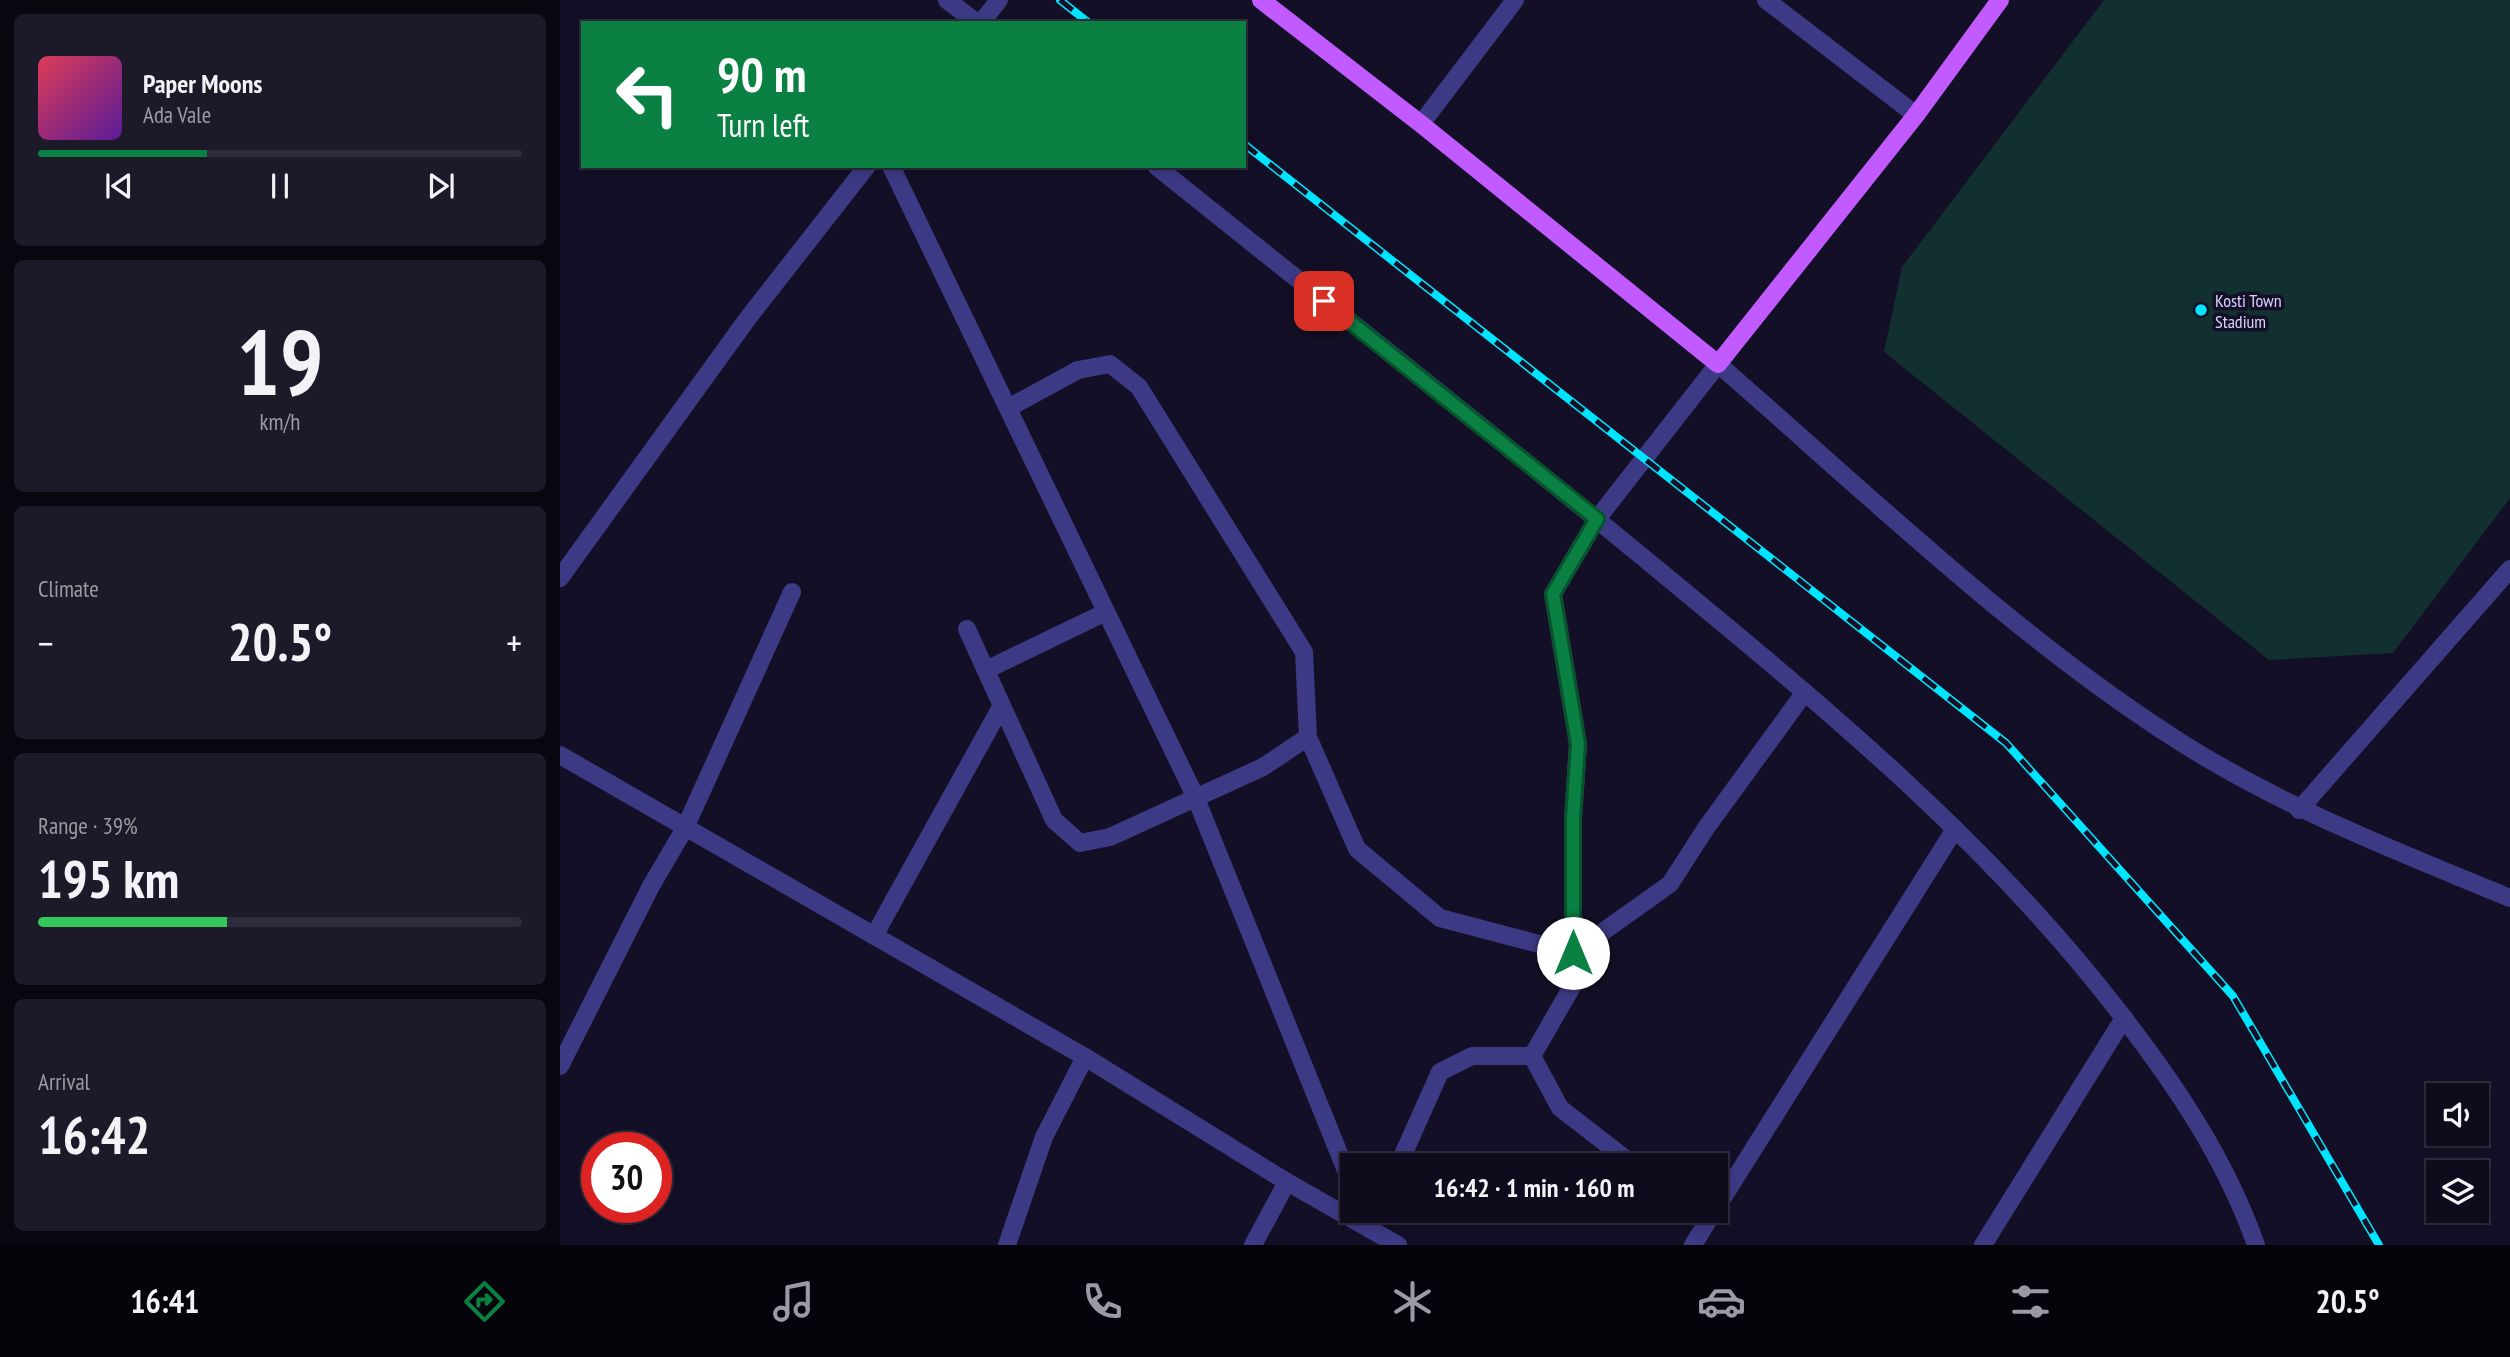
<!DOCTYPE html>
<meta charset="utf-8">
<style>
:root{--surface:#0e0b1c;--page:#1c1929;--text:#f1f3f6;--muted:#9b9ba3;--line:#2e2b3b;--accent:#0b8043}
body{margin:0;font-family:"PT Sans Narrow",sans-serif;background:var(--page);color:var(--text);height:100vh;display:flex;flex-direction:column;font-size:26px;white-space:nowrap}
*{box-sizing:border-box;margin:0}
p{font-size:23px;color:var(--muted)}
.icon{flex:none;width:38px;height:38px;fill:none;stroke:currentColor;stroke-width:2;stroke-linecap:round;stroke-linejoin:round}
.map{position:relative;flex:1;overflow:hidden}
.panel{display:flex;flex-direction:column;gap:14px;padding:14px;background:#08060f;width:560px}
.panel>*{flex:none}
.banner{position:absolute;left:21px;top:21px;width:665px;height:147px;border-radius:0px;box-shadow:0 4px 10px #0003,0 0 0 2px var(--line);background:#0b8043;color:#fff;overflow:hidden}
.controls{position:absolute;left:1866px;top:1083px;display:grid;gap:14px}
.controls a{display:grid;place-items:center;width:63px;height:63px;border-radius:0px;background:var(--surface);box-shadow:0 4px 10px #0003,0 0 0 2px var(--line);font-size:35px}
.speed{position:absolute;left:21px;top:1132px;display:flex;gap:14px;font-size:35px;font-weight:700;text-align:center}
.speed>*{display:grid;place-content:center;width:91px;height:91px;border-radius:50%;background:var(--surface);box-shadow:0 4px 10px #0003,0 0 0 2px var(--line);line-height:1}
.speed .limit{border:10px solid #d22;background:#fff;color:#111}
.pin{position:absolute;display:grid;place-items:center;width:60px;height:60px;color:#fff;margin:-30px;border-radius:14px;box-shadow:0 4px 10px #0006}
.me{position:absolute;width:77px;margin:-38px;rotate:0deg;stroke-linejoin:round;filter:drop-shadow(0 0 5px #0008)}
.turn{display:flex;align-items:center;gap:24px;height:147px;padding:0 21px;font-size:32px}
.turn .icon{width:91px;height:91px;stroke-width:2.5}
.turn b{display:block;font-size:49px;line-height:60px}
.big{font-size:52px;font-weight:700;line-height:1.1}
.panel .card{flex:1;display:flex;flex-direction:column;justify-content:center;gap:10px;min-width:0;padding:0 24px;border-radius:10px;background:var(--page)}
.panel .dial{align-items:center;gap:0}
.dial b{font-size:91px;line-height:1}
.song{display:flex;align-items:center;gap:21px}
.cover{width:84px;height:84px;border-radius:10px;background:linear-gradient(135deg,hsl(350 70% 55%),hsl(270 70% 35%))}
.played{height:7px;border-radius:4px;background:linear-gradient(90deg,var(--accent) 35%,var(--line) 35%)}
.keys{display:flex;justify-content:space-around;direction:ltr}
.heat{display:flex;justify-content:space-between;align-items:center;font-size:38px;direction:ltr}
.charge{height:10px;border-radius:5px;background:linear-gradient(90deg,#34c759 39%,var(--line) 0)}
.trip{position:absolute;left:780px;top:1153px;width:388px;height:70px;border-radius:0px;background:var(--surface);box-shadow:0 4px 10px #0003,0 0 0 2px var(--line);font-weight:700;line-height:70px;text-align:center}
.menu{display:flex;height:112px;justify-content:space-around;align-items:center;background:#06040b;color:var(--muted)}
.menu .icon{width:49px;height:49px}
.menu .active{color:var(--accent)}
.menu b{font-size:32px;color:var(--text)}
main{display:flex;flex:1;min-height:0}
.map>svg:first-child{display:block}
</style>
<main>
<section class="panel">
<div class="card">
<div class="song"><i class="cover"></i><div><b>Paper Moons</b><p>Ada Vale</p></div></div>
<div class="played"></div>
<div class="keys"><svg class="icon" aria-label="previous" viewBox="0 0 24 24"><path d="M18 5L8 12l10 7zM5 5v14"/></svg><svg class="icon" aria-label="pause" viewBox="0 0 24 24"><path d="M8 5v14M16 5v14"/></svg><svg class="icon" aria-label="next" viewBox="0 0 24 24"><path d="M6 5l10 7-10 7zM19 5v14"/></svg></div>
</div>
<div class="card dial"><b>19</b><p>km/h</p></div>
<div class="card"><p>Climate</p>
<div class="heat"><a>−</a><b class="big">20.5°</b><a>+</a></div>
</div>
<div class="card"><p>Range · 39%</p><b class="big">195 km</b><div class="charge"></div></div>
<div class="card"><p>Arrival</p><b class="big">16:42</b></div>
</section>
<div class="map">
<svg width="1950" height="1245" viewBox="0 0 1950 1245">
<rect width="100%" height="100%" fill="#130f26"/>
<polygon fill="#12302f" points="1544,0 1950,0 1950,498 1833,653 1709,660 1324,352 1342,267"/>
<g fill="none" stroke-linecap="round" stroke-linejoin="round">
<g stroke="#3d3a85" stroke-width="18">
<polyline points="387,0 417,23"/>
<polyline points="1206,0 1356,115"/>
<polyline points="421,23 439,0"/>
<polyline points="861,124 955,0"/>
<polyline points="331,166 635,796 793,1188"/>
<path d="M596,166c169,136 339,269 506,407 165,136 330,272 461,444 54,70 103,143 133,228"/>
<polyline points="0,578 188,318 307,166"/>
<polyline points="407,629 494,820 520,843 550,837 703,767 748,737 744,652 579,387 550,364 518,370 448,408"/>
<polyline points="426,670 544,613"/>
<polyline points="748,737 797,849 880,918 1013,953 1110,884 1146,828 1245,692"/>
<polyline points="0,755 525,1057 727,1182 838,1245"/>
<polyline points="1739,810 1950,569"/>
<polyline points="314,936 441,707"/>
<polyline points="0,1066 91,886 125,828 232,592"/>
<polyline points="838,1166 880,1072 912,1056 972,1056"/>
<path d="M1075,1166l-75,-58 -28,-52 41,-71v-166l5,-75 -25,-150 44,-75 121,-155c149,129 300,276 467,381 102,64 214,107 325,153"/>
<polyline points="1157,1207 1395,829"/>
<polyline points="809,1229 817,1211"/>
<polyline points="447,1245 484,1137 525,1057"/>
<polyline points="693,1245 727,1182"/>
<polyline points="1133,1245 1154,1211"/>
<polyline points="1423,1245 1564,1018"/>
</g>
<polyline stroke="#c25bff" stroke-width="18" points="701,0 861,124 1158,364 1356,115 1440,0"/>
<g stroke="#00e5ff" stroke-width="8">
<g id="rail">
<polyline points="500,0 529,23"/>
<polyline points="684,144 1446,743 1673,996 1819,1245"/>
</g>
</g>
<use href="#rail" stroke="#130f26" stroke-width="5" stroke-dasharray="16" stroke-linecap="butt"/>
</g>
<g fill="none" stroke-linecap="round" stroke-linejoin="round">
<g stroke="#07532c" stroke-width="18">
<polyline id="route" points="764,301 1037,519 993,594 1018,744 1013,819 1013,953"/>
</g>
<use href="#route" stroke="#0b8043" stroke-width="12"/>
</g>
<circle fill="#00e5ff" stroke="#130f26" stroke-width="2.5" cx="1641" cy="310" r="7"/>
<g text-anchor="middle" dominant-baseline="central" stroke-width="7" stroke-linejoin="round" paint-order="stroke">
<g font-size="18" fill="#d9d4ff" stroke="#130f26" text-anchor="start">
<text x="1655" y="300">Kosti Town<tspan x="1655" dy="21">Stadium</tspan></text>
</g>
</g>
</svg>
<div class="controls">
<a><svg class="icon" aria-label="sound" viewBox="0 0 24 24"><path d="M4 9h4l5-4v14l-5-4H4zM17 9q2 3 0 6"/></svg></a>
<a><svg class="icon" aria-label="layers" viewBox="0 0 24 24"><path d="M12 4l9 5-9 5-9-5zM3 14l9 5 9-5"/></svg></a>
</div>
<div class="speed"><div class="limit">30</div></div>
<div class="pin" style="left:764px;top:301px;background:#d93025"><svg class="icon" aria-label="arrive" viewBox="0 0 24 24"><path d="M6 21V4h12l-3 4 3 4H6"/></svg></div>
<svg class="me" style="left:1013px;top:953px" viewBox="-20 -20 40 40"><circle r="19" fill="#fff"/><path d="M0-13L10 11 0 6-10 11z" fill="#0b8043"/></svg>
<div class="trip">16:42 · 1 min · 160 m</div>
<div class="banner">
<div class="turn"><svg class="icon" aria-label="left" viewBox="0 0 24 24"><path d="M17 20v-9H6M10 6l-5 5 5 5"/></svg><div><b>90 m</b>Turn left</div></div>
</div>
</div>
</main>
<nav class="menu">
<b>16:41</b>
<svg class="icon active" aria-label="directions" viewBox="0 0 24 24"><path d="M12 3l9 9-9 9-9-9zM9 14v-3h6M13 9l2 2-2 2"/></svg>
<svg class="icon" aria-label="music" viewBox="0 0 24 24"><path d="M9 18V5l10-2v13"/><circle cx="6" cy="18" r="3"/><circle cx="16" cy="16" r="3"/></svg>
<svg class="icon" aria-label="phone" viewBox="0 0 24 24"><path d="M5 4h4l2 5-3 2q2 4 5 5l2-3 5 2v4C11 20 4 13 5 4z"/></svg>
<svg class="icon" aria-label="climate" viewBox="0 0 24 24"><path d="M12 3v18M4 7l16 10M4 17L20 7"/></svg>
<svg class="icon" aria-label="car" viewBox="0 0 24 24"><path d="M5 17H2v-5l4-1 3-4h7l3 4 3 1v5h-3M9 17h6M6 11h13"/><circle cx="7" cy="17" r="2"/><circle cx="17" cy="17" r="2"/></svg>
<svg class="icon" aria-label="filters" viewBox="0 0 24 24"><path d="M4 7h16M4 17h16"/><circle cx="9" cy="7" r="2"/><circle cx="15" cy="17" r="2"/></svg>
<b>20.5°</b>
</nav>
